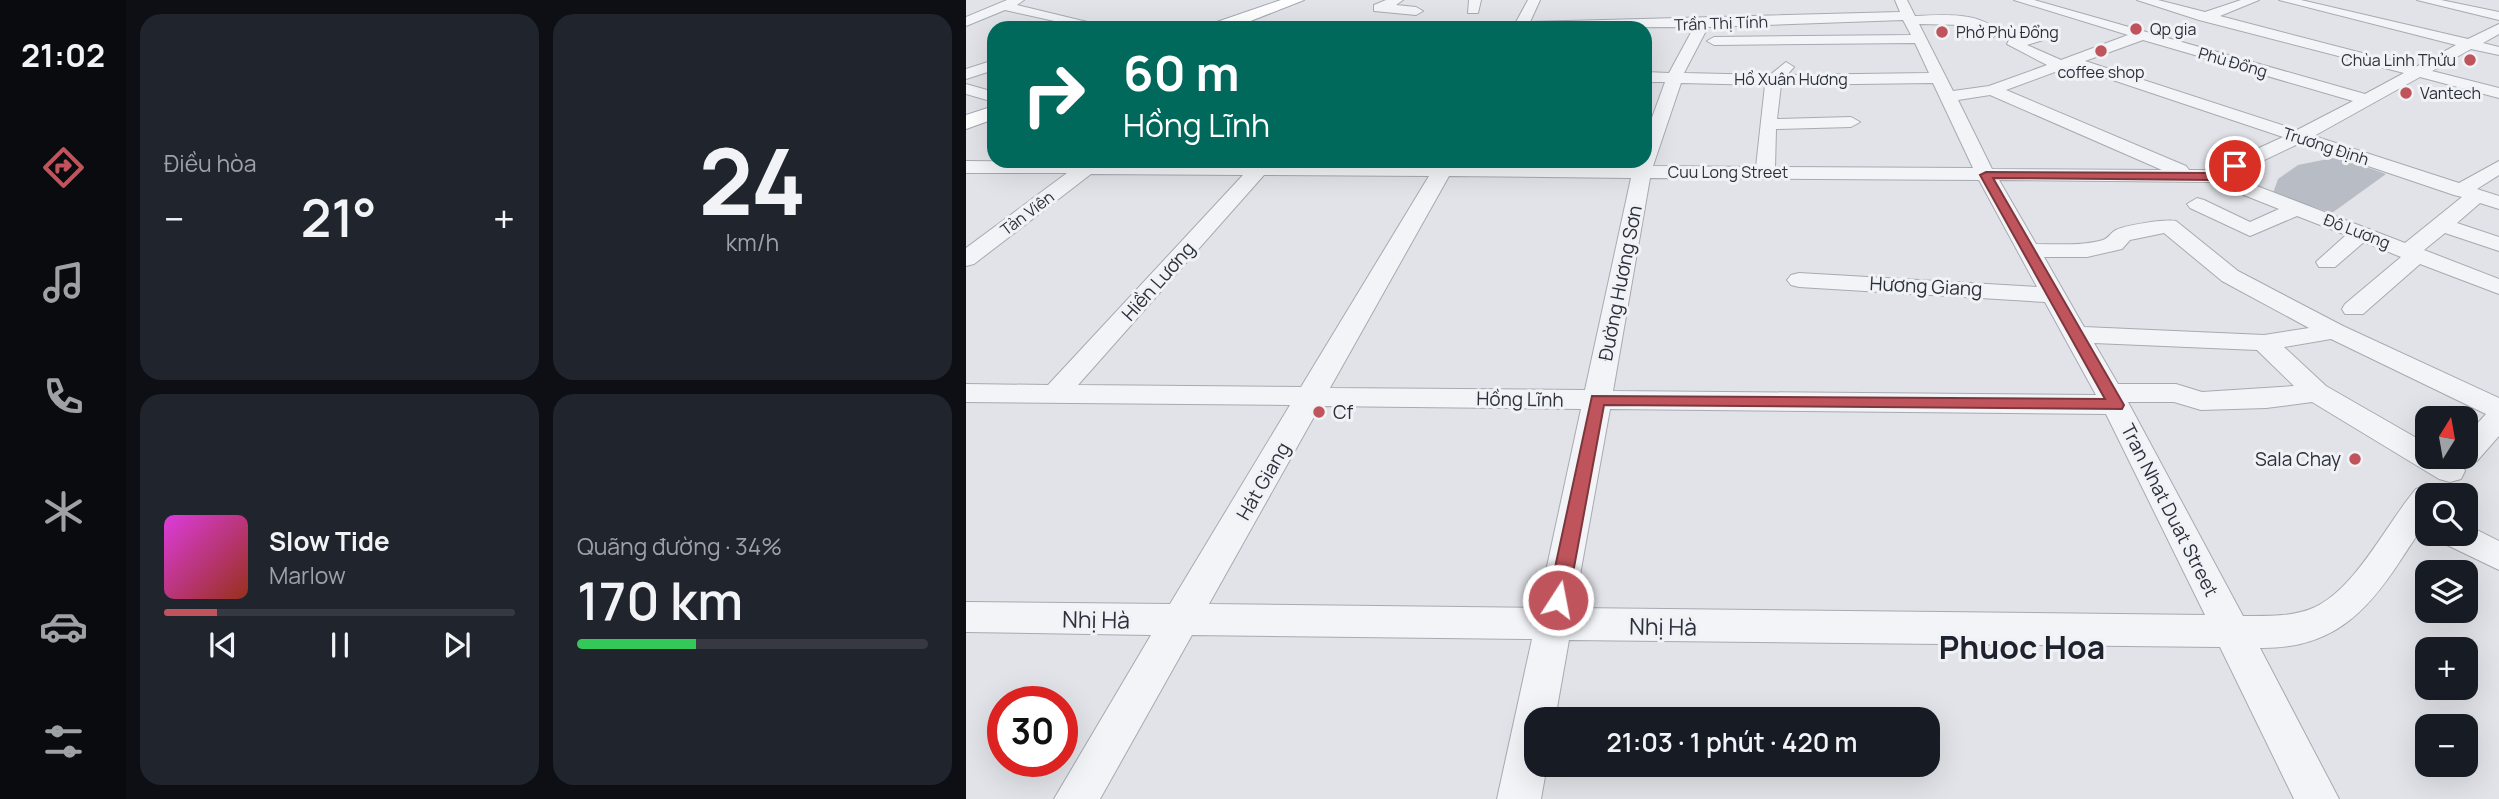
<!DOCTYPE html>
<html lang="vi">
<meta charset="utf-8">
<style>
:root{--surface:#171b24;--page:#20242c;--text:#f1f3f6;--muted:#9ea1a6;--line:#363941;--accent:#bf545c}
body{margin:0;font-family:Manrope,sans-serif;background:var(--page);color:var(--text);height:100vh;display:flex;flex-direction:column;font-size:26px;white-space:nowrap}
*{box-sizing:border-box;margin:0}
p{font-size:23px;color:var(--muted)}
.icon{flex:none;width:38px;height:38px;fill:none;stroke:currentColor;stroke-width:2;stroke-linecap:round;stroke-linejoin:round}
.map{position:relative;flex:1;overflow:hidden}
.panel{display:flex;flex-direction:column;gap:14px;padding:14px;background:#0d0f14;width:840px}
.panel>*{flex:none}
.guide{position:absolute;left:21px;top:21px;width:665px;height:147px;border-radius:21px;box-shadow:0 7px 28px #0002;background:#00695c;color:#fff;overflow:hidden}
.needle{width:46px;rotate:11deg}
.fabs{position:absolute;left:1449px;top:406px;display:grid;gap:14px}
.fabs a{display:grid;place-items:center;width:63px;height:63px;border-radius:14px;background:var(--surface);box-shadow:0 7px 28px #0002;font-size:35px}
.speed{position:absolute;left:21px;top:686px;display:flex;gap:14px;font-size:35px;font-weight:700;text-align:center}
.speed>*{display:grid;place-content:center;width:91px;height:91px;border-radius:50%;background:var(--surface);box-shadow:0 7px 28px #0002;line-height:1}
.speed .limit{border:10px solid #d22;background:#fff;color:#111}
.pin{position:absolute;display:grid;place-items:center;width:60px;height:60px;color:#fff;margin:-30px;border:4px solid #fff;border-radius:50%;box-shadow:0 2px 7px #0007}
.me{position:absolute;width:77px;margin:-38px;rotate:11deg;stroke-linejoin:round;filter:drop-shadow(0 0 5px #0008)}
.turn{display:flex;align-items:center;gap:24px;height:147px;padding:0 21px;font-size:32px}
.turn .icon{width:91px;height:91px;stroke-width:2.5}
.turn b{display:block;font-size:49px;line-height:60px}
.big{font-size:52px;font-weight:600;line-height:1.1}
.panel .widget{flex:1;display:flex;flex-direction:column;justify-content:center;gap:10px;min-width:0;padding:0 24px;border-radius:21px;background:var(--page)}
.panel .dial{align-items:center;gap:0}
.dial b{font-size:91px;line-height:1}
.song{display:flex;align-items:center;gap:21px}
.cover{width:84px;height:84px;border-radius:10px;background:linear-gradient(135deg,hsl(300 70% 55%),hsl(10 70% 35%))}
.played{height:7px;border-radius:4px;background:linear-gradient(90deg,var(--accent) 15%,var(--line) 15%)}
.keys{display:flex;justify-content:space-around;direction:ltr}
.heat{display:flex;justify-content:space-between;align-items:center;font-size:38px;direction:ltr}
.charge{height:10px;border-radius:5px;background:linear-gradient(90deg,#34c759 34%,var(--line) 0)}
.panel .tiles{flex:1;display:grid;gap:14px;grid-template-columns:repeat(2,1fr)}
.trip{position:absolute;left:558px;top:707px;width:416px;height:70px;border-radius:21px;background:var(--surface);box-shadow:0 7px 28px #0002;font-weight:600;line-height:70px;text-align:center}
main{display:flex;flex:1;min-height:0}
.tab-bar{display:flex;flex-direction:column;width:126px;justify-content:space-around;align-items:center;background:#090b0e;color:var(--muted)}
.tab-bar .icon{width:49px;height:49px}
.tab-bar .active{color:var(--accent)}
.tab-bar b{font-size:32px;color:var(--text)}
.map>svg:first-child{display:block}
</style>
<main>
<nav class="tab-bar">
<b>21:02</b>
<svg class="icon active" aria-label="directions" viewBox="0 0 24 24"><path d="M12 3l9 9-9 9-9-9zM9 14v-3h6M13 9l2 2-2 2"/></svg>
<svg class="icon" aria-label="music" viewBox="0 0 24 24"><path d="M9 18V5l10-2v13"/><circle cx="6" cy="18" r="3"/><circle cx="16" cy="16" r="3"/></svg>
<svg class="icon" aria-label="phone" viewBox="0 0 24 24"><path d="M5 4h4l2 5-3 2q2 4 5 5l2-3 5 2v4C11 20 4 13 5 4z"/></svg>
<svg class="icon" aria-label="climate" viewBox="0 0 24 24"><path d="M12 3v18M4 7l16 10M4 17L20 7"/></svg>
<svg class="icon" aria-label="car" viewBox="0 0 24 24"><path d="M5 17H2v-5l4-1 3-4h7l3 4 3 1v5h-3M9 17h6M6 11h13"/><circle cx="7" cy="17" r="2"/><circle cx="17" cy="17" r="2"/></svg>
<svg class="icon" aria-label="filters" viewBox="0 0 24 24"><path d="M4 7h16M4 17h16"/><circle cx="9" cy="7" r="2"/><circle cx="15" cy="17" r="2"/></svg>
</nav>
<section class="panel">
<div class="tiles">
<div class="widget"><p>Điều hòa</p>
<div class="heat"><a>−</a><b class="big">21°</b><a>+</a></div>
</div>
<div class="widget dial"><b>24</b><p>km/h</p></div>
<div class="widget">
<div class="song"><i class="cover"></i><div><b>Slow Tide</b><p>Marlow</p></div></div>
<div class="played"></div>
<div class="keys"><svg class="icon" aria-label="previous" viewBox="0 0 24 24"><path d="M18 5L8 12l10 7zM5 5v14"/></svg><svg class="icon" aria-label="pause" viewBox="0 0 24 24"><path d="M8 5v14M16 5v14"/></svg><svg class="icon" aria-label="next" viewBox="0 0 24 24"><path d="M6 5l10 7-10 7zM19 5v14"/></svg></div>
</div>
<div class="widget"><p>Quãng đường · 34%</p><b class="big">170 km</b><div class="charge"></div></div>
</div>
</section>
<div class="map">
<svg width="1533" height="799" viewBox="0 0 1533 799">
<rect width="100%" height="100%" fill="#e1e3e8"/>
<polygon fill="#b8bcc4" points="1372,157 1420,174 1366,213 1307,193 1312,179 1332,165"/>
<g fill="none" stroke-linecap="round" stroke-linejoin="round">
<g stroke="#a7aab1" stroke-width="2">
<g id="minor">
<polygon points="41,0 58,0 51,5 146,28 120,28 39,10 0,26 0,17"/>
<polygon points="420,0 437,0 430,5 450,7 457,11 450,15 408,11 408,5"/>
<polygon points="503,0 515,0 512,13 502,13"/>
<path d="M562,0h12l-10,22 370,-10 -5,-12h12l8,16c28,-1 65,-5 85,17l-7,4 -28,-12 -46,-1 34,67 36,-5 58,-21 -40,-21 3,-6 16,-2v-5h10l7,9 -16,5 34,15 67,-25 -114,-35h20l331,94 39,-21 -205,-53 -62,-20h21l47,12 36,-12h18l-39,16 196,51 40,-22 -177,-45h22l167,39 31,-15v10l-16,9 16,4v8l-28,-6 -39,22 67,17v10l-79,-21 -106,59 145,47 40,-22v14l-22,14 22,7v13l-19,-6 -23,20 42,14v14l-54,-18 -21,17 75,29v15l-79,-30 -57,50h-18l-3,-5 3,-5 56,-47 -37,-15 -29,25h-16l-3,-5 30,-27 -49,-19 -47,20 -60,-28 -3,-4 10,-6 7,2 46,22 29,-13 -68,-27 -212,-2 37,64c22,0 46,2 67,-4 6,-2 7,-7 13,-10 10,-5 49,-11 60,-9l62,50 105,55 156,72v38l-22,25 -16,2 4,8 -4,8 -11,3 -11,-3 -127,-77 -46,6 -65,2 -27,-8h-46l115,214c22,0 49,1 70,-8 43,-19 73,-84 103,-119l11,-4 11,4 4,6h-15c0,31 -9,38 -25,63 -36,56 -71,91 -142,90l79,151h-45l-74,-152 -651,-7 -14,79h-19v46h11l-6,34h-44l35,-160 -340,-4 -92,164h-46l97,-164 -185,-3v-30l204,2 120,-199 -324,-3v-18l82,1 195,-210 -152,-1 -117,90 -8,2v-18l101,-75h-101v-12l470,4 3,-4h18l-2,4 179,1 2,-5h9v-24l20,-55h-20v-10l24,1 25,-46 -376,1 7,-4 191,-2zM937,20l8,15 -197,2 -7,4 7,4 201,-2 14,30 -142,2 7,-8 -8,-5 -16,13 -86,-2 24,-46zM1177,40l210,61 -56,29 -212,-69zM1105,66l212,71 -72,33h-22l-3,-4 -180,-76zM715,83l84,2 -9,82 -103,-1zM967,83l40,85 -198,-1 1,-38 75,-2 9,-5 -9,-5 -74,2 4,-34zM1024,95l172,75 -170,-1 -34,-69zM1334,143l154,52 8,2 -57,46 -174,-67zM298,175l165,1 -128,211 -223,-2zM483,176l182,2 -46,212 -255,-2zM684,178l329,2 58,107 -238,-14 -8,2 -4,5 4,5 8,2 246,15 51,93 -483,-4zM1198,233l58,48 87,47 -45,7 -180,-8 -40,-70h43l35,-8 8,-9zM1365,339l155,75 -20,22v21h-13l1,2 -27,-2v-13l-101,-58 -42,-39zM1128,343l163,7 37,36 -92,6 -26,-8h-58zM354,406l261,3 -43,199 -329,-4zM644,409l496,5 99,201 -631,-7z"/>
<polygon points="1451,0 1475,0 1533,12 1533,20"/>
<polygon points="272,22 287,25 289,28 267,28 267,23"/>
<polygon points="28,60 28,70 0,79 0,69"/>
<polygon points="0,84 28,92 28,102 0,94"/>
<polygon points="1501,525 1533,541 1533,570 1477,543 1472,534 1500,534"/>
</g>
</g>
<g stroke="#a1a7b2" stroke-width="2">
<g id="major">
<polygon points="315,0 338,0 267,28 242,28 245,24"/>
<polygon points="28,106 28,119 0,129 0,115"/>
</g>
</g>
<use href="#minor" fill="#f3f4f7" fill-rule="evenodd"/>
<use href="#major" fill="#fff" fill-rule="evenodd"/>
</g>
<polygon fill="#bf545c" stroke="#7c373c" stroke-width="2" points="1269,163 1273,164 1273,169 1248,180 1027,178 1158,405 1156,409 638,405 602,600 599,606 592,608 585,606 582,600 626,396 1139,399 1014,175 1020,172 1247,173"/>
<g fill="#bf545c" stroke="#f0f2f5" stroke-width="2.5">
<circle cx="1170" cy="29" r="7"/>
<circle cx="976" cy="32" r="7"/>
<circle cx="1135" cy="51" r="7"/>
<circle cx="1504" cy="60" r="7"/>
<circle cx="1440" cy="93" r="7"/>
<circle cx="353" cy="412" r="7"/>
<circle cx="1389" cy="459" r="7"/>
</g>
<g text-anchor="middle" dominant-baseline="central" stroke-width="6" stroke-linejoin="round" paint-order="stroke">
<g font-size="16" fill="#2b303d" stroke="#f0f2f5">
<text transform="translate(755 23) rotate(-2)">Trần Thị Tính</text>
<text transform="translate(1267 62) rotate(16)">Phù Đổng</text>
<text x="825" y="79">Hồ Xuân Hương</text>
<text transform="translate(1360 146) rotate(18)">Trương Định</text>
<text x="762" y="172">Cuu Long Street</text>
<text transform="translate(61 213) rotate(-37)">Tản Viên</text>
<text transform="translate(1391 231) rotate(21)">Đô Lương</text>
</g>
<g font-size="16" fill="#2b303d" stroke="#f0f2f5" text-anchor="start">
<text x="1184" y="29">Qp gia</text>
<text x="990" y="32">Phở Phù Đổng</text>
<text x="1490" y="60" text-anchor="end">Chùa Linh Thửu</text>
<text x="1135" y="72" text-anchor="middle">coffee shop</text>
<text x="1454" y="93">Vantech</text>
</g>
<g font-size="19" fill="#2b303d" stroke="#f0f2f5">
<text transform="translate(192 281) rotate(-48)">Hiền Lương</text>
<text transform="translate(654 283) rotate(-79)">Đường Hương Sơn</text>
<text transform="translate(960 286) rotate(3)">Hương Giang</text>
<text transform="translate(554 399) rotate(1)">Hồng Lĩnh</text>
<text transform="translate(297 481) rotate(-60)">Hát Giang</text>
<text transform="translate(1204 510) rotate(63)">Tran Nhat Duat Street</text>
</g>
<g font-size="19" fill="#2b303d" stroke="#f0f2f5" text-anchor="start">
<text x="367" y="412">Cf</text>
<text x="1375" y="459" text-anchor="end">Sala Chay</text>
</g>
<g font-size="23" fill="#2b303d" stroke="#f0f2f5">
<text transform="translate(130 619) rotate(1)">Nhị Hà</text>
<text transform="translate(697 626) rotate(1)">Nhị Hà</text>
</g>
<g font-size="32" font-weight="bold" fill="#1d222e" stroke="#f0f2f5">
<text x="1056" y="647">Phuoc Hoa</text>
</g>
</g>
</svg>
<div class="fabs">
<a><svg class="needle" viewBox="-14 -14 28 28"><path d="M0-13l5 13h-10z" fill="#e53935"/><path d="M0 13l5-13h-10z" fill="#9ea1a6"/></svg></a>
<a><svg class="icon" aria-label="search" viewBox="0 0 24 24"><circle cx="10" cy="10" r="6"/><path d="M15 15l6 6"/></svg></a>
<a><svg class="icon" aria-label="layers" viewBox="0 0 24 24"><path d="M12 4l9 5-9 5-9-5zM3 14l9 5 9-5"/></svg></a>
<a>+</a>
<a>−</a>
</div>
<div class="speed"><div class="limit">30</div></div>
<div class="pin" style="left:1269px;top:166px;background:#d93025"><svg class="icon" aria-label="arrive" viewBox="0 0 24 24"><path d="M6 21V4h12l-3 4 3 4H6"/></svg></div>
<svg class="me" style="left:592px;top:600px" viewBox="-20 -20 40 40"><circle r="17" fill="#bf545c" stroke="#fff" stroke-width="3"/><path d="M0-11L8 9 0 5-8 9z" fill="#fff"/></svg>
<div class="trip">21:03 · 1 phút · 420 m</div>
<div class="guide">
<div class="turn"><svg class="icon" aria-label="right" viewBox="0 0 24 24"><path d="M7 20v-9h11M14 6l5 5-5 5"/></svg><div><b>60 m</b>Hồng Lĩnh</div></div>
</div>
</div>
</main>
